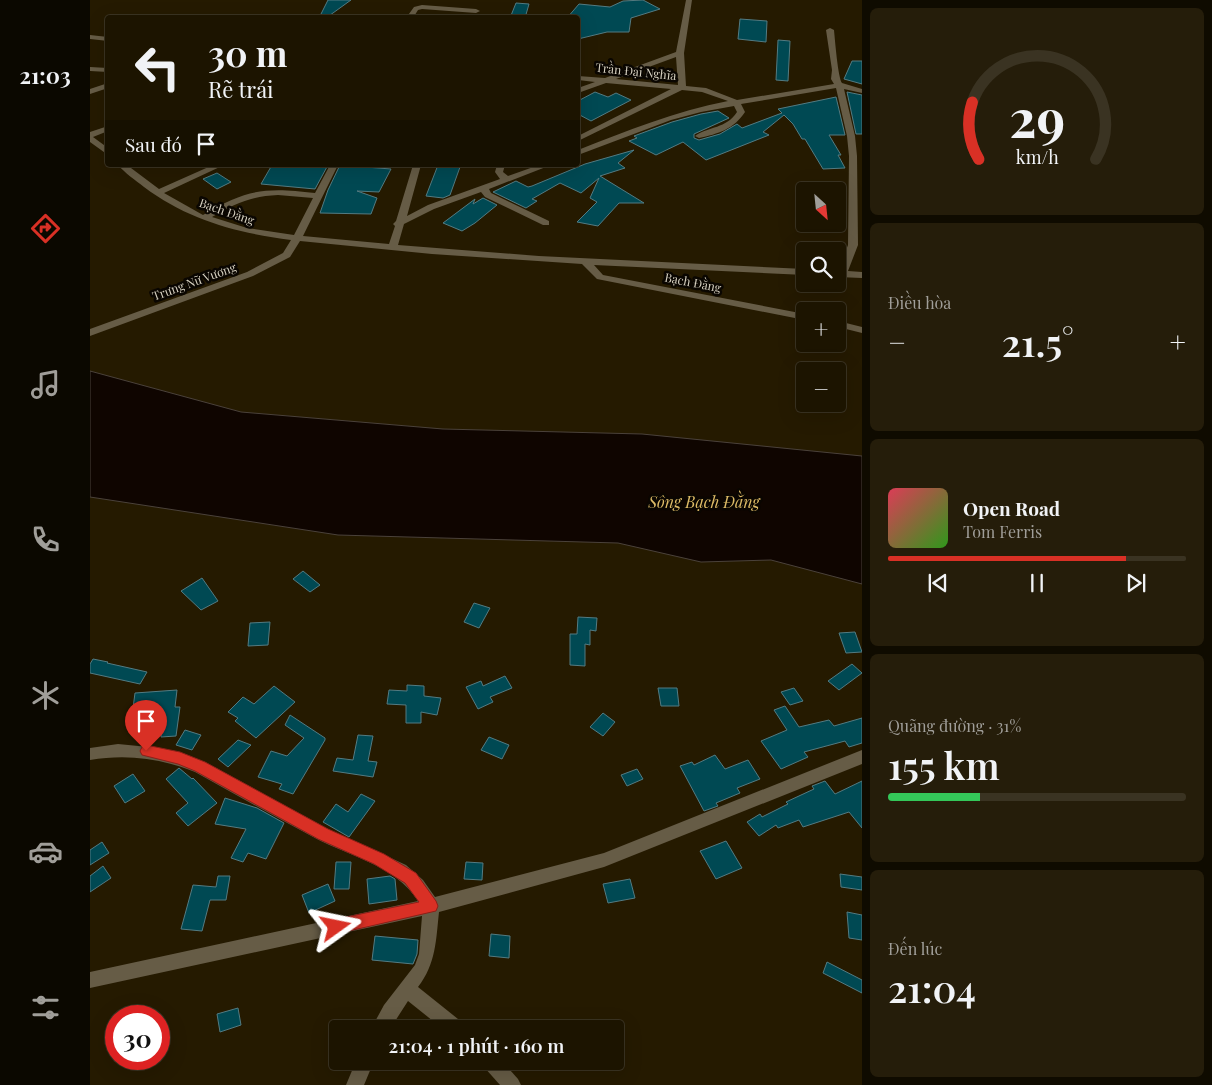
<!DOCTYPE html>
<html lang="vi">
<meta charset="utf-8">
<style>
:root{--surface:#1c1400;--page:#251d0a;--text:#f1f3f6;--muted:#a09e99;--line:#3a3322;--accent:#d93025}
body{margin:0;font-family:"Playfair Display",serif;background:var(--page);color:var(--text);height:100vh;display:flex;flex-direction:column;font-size:19px;white-space:nowrap}
*{box-sizing:border-box;margin:0}
p{font-size:16px;color:var(--muted)}
.icon{flex:none;width:28px;height:28px;fill:none;stroke:currentColor;stroke-width:2;stroke-linecap:round;stroke-linejoin:round}
.map{position:relative;flex:1;overflow:hidden}
.side{display:flex;flex-direction:column;gap:8px;padding:8px;background:#0f0b00;width:350px}
.side>*{flex:none}
.guide{position:absolute;left:15px;top:15px;width:475px;height:152px;border-radius:5px;box-shadow:0 5px 20px #0002,0 0 0 1px var(--line);background:#1c1400;color:var(--text);overflow:hidden}
.needle{width:32px;rotate:153deg}
.fabs{position:absolute;left:706px;top:182px;display:grid;gap:10px}
.fabs a{display:grid;place-items:center;width:50px;height:50px;border-radius:5px;background:var(--surface);box-shadow:0 5px 20px #0002,0 0 0 1px var(--line);font-size:25px}
.speed{position:absolute;left:15px;top:1005px;display:flex;gap:10px;font-size:25px;font-weight:700;text-align:center}
.speed>*{display:grid;place-content:center;width:65px;height:65px;border-radius:50%;background:var(--surface);box-shadow:0 5px 20px #0002,0 0 0 1px var(--line);line-height:1}
.speed .limit{border:8px solid #d22;background:#fff;color:#111}
.pin{position:absolute;display:grid;place-items:center;width:42px;height:42px;color:#fff;margin:-51px -21px;border-radius:50% 50% 50% 0;rotate:-45deg;box-shadow:0 0 5px #0007}
.pin .icon{rotate:45deg}
.me{position:absolute;width:55px;margin:-28px;rotate:78deg;stroke-linejoin:round;filter:drop-shadow(0 0 4px #0008)}
.turn{display:flex;align-items:center;gap:18px;height:105px;padding:0 20px;font-size:22px}
.turn .icon{width:65px;height:65px;stroke-width:2.5}
.turn b{display:block;font-size:35px;line-height:42px}
.then{display:flex;align-items:center;height:48px;padding:0 20px;background:#0003;gap:10px;font-size:19px}
.big{font-size:38px;font-weight:600;line-height:1.1}
.side .tile{flex:1;display:flex;flex-direction:column;justify-content:center;gap:8px;min-width:0;padding:0 18px;border-radius:8px;background:var(--page)}
.side .dial{align-items:center;gap:0}
.dial svg{height:130px;overflow:visible;fill:none;stroke:var(--line);stroke-width:7;stroke-linecap:round;text-anchor:middle}
.dial text{fill:var(--text);stroke:none}
.song{display:flex;align-items:center;gap:15px}
.cover{width:60px;height:60px;border-radius:8px;background:linear-gradient(135deg,hsl(350 70% 55%),hsl(110 70% 35%))}
.played{height:5px;border-radius:2px;background:linear-gradient(90deg,var(--accent) 80%,var(--line) 80%)}
.keys{display:flex;justify-content:space-around;direction:ltr}
.heat{display:flex;justify-content:space-between;align-items:center;font-size:28px;direction:ltr}
.charge{height:8px;border-radius:4px;background:linear-gradient(90deg,#34c759 31%,var(--line) 0)}
.trip{position:absolute;left:239px;top:1020px;width:295px;height:50px;border-radius:5px;background:var(--surface);box-shadow:0 5px 20px #0002,0 0 0 1px var(--line);font-weight:600;line-height:50px;text-align:center}
main{display:flex;flex:1;min-height:0}
.tabs{display:flex;flex-direction:column;width:90px;justify-content:space-around;align-items:center;background:#0b0800;color:var(--muted)}
.tabs .icon{width:35px;height:35px}
.tabs .current{color:var(--accent)}
.tabs b{font-size:22px;color:var(--text)}
.map>svg:first-child{display:block}
</style>
<main>
<nav class="tabs">
<b>21:03</b>
<svg class="icon current" aria-label="directions" viewBox="0 0 24 24"><path d="M12 3l9 9-9 9-9-9zM9 14v-3h6M13 9l2 2-2 2"/></svg>
<svg class="icon" aria-label="music" viewBox="0 0 24 24"><path d="M9 18V5l10-2v13"/><circle cx="6" cy="18" r="3"/><circle cx="16" cy="16" r="3"/></svg>
<svg class="icon" aria-label="phone" viewBox="0 0 24 24"><path d="M5 4h4l2 5-3 2q2 4 5 5l2-3 5 2v4C11 20 4 13 5 4z"/></svg>
<svg class="icon" aria-label="climate" viewBox="0 0 24 24"><path d="M12 3v18M4 7l16 10M4 17L20 7"/></svg>
<svg class="icon" aria-label="car" viewBox="0 0 24 24"><path d="M5 17H2v-5l4-1 3-4h7l3 4 3 1v5h-3M9 17h6M6 11h13"/><circle cx="7" cy="17" r="2"/><circle cx="17" cy="17" r="2"/></svg>
<svg class="icon" aria-label="filters" viewBox="0 0 24 24"><path d="M4 7h16M4 17h16"/><circle cx="9" cy="7" r="2"/><circle cx="15" cy="17" r="2"/></svg>
</nav>
<div class="map">
<svg width="772" height="1085" viewBox="0 0 772 1085">
<rect width="100%" height="100%" fill="#251a00"/>
<polygon fill="#0f0500" stroke="#4b423a" points="0,371 151,412 353,429 552,434 772,456 772,584 681,560 611,562 528,543 248,535 0,497"/>
<g fill="#004953" stroke="#537b82">
<polygon points="238,0 261,0 236,18 229,18"/>
<polygon points="553,0 570,9 541,18 539,32 517,32 488,39 488,18 477,18 489,4 520,7 533,1"/>
<polygon points="426,3 439,4 435,18 420,18"/>
<polygon points="650,19 677,21 676,42 648,39"/>
<polygon points="688,40 700,41 698,81 686,80"/>
<polygon points="762,61 772,61 772,84 754,79"/>
<polygon points="505,92 518,97 526,93 541,100 501,121 488,114 488,101"/>
<polygon points="757,92 772,95 772,134 766,134"/>
<polygon points="746,97 755,135 739,135 751,155 748,155 755,168 733,169 715,139 712,139 703,124 694,115 673,132 679,135 616,160 593,142 566,155 539,141 547,138 544,136 582,122 611,114 628,111 639,118 604,134 604,138 609,140 630,134 647,124 652,128 692,113 688,109"/>
<polygon points="544,150 528,163 535,168 510,176 554,203 529,203 508,226 487,222 507,202 500,198 509,178 491,193 470,183 442,199 447,201 436,208 403,192 426,181 438,187 442,186 495,164"/>
<polygon points="182,165 238,165 225,189 171,184"/>
<polygon points="250,165 301,169 289,192 267,191 287,198 281,214 230,213 238,190"/>
<polygon points="348,165 370,167 360,195 353,198 336,196"/>
<polygon points="127,173 141,182 127,189 113,179"/>
<polygon points="393,198 407,205 385,223 372,231 353,223 385,199 383,204"/>
<polygon points="213,571 230,585 220,592 203,579"/>
<polygon points="112,578 128,601 111,610 91,591"/>
<polygon points="384,603 400,608 389,628 374,622"/>
<polygon points="488,617 507,618 506,631 500,630 500,645 495,644 495,666 480,665 480,634 487,634"/>
<polygon points="180,622 178,645 158,646 160,623"/>
<polygon points="765,632 772,652 756,653 749,633"/>
<polygon points="3,659 18,662 17,663 57,672 50,684 0,673 0,664"/>
<polygon points="762,664 772,673 749,690 738,681"/>
<polygon points="415,676 422,688 400,697 403,702 388,709 376,687 391,681 393,686"/>
<polygon points="317,685 334,686 334,696 351,698 347,715 331,712 331,723 316,723 316,705 297,704 299,690 317,691"/>
<polygon points="184,686 205,702 166,738 145,721 148,718 138,712 153,697 164,704"/>
<polygon points="568,688 587,688 589,706 571,706"/>
<polygon points="704,688 713,701 700,705 691,692"/>
<polygon points="87,690 85,707 90,707 86,736 71,737 73,720 51,722 53,708 43,708 45,693"/>
<polygon points="695,706 709,727 739,720 744,726 772,718 772,743 759,747 755,741 714,752 718,757 691,769 671,741 697,730 684,710"/>
<polygon points="513,713 525,722 513,736 500,727"/>
<polygon points="200,715 235,738 235,740 203,794 189,789 192,784 168,777 181,751 197,756 214,738 195,725"/>
<polygon points="95,730 111,735 102,750 86,745"/>
<polygon points="268,735 283,736 278,761 287,762 283,777 243,771 247,758 263,760"/>
<polygon points="399,737 419,745 412,759 391,750"/>
<polygon points="148,740 161,745 138,767 128,759"/>
<polygon points="625,755 635,769 658,760 670,779 647,788 650,793 626,803 628,806 614,811 590,766 602,762 604,765"/>
<polygon points="89,768 102,779 103,778 127,803 98,826 86,813 98,803 76,779"/>
<polygon points="547,769 553,779 537,786 531,775"/>
<polygon points="43,774 55,791 35,803 24,786"/>
<polygon points="735,781 745,794 772,781 772,828 759,812 713,827 709,820 688,828 686,825 669,836 657,822 670,814 672,817 698,804 696,802 724,789 722,786"/>
<polygon points="271,794 285,801 259,837 233,822 246,804 258,812"/>
<polygon points="135,798 167,808 194,823 176,859 158,853 153,862 141,858 156,829 125,824"/>
<polygon points="636,841 652,868 626,879 610,851"/>
<polygon points="12,842 19,853 0,865 0,850"/>
<polygon points="246,862 261,862 259,889 244,889"/>
<polygon points="376,862 393,863 392,880 374,879"/>
<polygon points="13,866 21,878 0,892 0,876"/>
<polygon points="750,874 772,877 772,890 751,887"/>
<polygon points="128,876 140,876 136,900 120,900 112,931 91,929 103,885 126,887"/>
<polygon points="300,876 305,879 307,900 279,904 277,879"/>
<polygon points="540,879 545,898 518,903 513,884"/>
<polygon points="238,884 245,901 219,913 212,895"/>
<polygon points="757,912 772,915 772,940 759,938"/>
<polygon points="401,934 420,936 419,958 399,956"/>
<polygon points="285,936 328,940 327,954 323,964 282,960"/>
<polygon points="737,962 772,980 772,993 733,973"/>
<polygon points="148,1008 151,1025 130,1032 127,1014"/>
</g>
<g fill="none" stroke-linecap="round" stroke-linejoin="round">
<g fill="#665c46" fill-rule="evenodd">
<path d="M596,0h6l-8,53 2,33 20,2 31,12 97,-16 -3,-5 1,-9 -6,-40 4,-2 4,2c1,10 4,48 8,53l20,6v4l-18,-4 11,47 2,20 1,89 -10,26 14,1v6l-24,-1v-6l10,-26 1,-89 -2,-20 -11,-48 -95,16 4,8c-11,17 -27,22 -46,26l-4,-2c14,-10 31,-7 42,-24l-3,-6 -33,6 -30,8 -93,35v-5c49,-19 97,-39 150,-49l-26,-9 -20,-2 -104,51v-5l93,-47 -65,-6 -28,10v-5l17,-6 -17,-2v-4l27,2 71,-26zM586,57l2,28 -62,-6z"/>
<polygon points="332,5 386,9 390,11 386,13 332,9 328,10 323,18 316,18 324,7"/>
<polygon points="0,35 18,37 18,41 0,39"/>
<polygon points="0,67 18,68 18,72 0,71"/>
<polygon points="18,83 18,88 0,94 0,89"/>
<polygon points="18,126 18,131 3,137 18,148 18,155 0,142 0,132"/>
<path d="M28,165h9l32,24 54,-24h11l-60,28 39,22c44,-26 63,-28 112,-22l15,-28h8l-35,71 86,8 6,-18 -2,-2 3,-3 17,-56h8l-14,51 21,-11 72,-26 -5,-7 2,-7h8l-2,7 5,4 31,-11h12l-62,24 2,4 58,28v4h-6l-58,-28 -4,-5 -47,17 -30,15 -6,21 141,11 266,13v6l-211,-10 9,10 202,39v6l-208,-41 -15,-15 -150,-10 -132,-13 -10,16 -37,19 -163,60v-7l157,-57 36,-19 8,-13c-54,-7 -103,-20 -147,-53 -9,-7 -19,-14 -26,-22zM188,195l35,3 -19,37 -47,-7 -35,-11c22,-13 40,-21 66,-22z"/>
<polygon points="748,321 772,327 772,333 748,327"/>
<path d="M28,744l41,4 46,14 123,67 78,36 17,15 12,17 169,-44 258,-103v14l-258,103 -165,45c-3,28 -3,52 -21,75l45,36 3,6h-23l-35,-28 -18,28h-19l13,-24 31,-40 4,-11 3,-38 -332,72v-16l328,-71c-23,-36 -67,-44 -103,-63 -40,-21 -80,-44 -120,-66 -35,-14 -69,-18 -105,-12v-12z"/>
<polygon points="266,1061 284,1061 274,1085 256,1085"/>
<polygon points="391,1061 412,1061 428,1079 431,1085 410,1085 394,1067"/>
</g>
</g>
<polygon fill="#d93025" stroke="#8d1f18" points="56,745 90,752 115,762 238,829 294,854 326,873 346,901 348,906 346,911 246,934 241,932 239,927 241,922 246,919 329,902 315,883 284,864 228,839 105,771 88,764 52,755 50,751 52,747"/>
<g text-anchor="middle" dominant-baseline="central" stroke-width="5" stroke-linejoin="round" paint-order="stroke">
<g font-size="12" fill="#d7d1c1" stroke="#0a0601">
<text transform="translate(546 71) rotate(6)">Trần Đại Nghĩa</text>
<text transform="translate(137 211) rotate(19)">Bạch Đằng</text>
<text transform="translate(104 281) rotate(-20)">Trưng Nữ Vương</text>
<text transform="translate(603 282) rotate(11)">Bạch Đằng</text>
</g>
<g font-size="16" font-style="italic" fill="#db6" stroke="#0a0601">
<text x="614" y="501">Sông Bạch Đằng</text>
</g>
</g>
</svg>
<div class="fabs">
<a><svg class="needle" viewBox="-14 -14 28 28"><path d="M0-13l5 13h-10z" fill="#e53935"/><path d="M0 13l5-13h-10z" fill="#a09e99"/></svg></a>
<a><svg class="icon" aria-label="search" viewBox="0 0 24 24"><circle cx="10" cy="10" r="6"/><path d="M15 15l6 6"/></svg></a>
<a>+</a>
<a>−</a>
</div>
<div class="speed"><div class="limit">30</div></div>
<div class="pin" style="left:56px;top:751px;background:#d93025"><svg class="icon" aria-label="arrive" viewBox="0 0 24 24"><path d="M6 21V4h12l-3 4 3 4H6"/></svg></div>
<svg class="me" style="left:246px;top:927px" viewBox="-20 -20 40 40"><path d="M0-17L14 15 0 8-14 15z" fill="#d93025" stroke="#fff" stroke-width="4"/></svg>
<div class="trip">21:04 · 1 phút · 160 m</div>
<div class="guide">
<div class="turn"><svg class="icon" aria-label="left" viewBox="0 0 24 24"><path d="M17 20v-9H6M10 6l-5 5 5 5"/></svg><div><b>30 m</b>Rẽ trái</div></div>
<div class="then">Sau đó<svg class="icon" aria-label="arrive" viewBox="0 0 24 24"><path d="M6 21V4h12l-3 4 3 4H6"/></svg></div>
</div>
</div>
<section class="side">
<div class="tile dial"><svg viewBox="0 0 100 80">
<path d="M14 69A42 42 0 1 1 86 69"/>
<path d="M14 69A42 42 0 0 1 10 34" stroke="#d93025"/>
<text x="50" y="56" font-size="32" font-weight="700">29</text>
<text x="50" y="72" font-size="11">km/h</text>
</svg></div>
<div class="tile"><p>Điều hòa</p>
<div class="heat"><a>−</a><b class="big">21.5°</b><a>+</a></div>
</div>
<div class="tile">
<div class="song"><i class="cover"></i><div><b>Open Road</b><p>Tom Ferris</p></div></div>
<div class="played"></div>
<div class="keys"><svg class="icon" aria-label="previous" viewBox="0 0 24 24"><path d="M18 5L8 12l10 7zM5 5v14"/></svg><svg class="icon" aria-label="pause" viewBox="0 0 24 24"><path d="M8 5v14M16 5v14"/></svg><svg class="icon" aria-label="next" viewBox="0 0 24 24"><path d="M6 5l10 7-10 7zM19 5v14"/></svg></div>
</div>
<div class="tile"><p>Quãng đường · 31%</p><b class="big">155 km</b><div class="charge"></div></div>
<div class="tile"><p>Đến lúc</p><b class="big">21:04</b></div>
</section>
</main>
